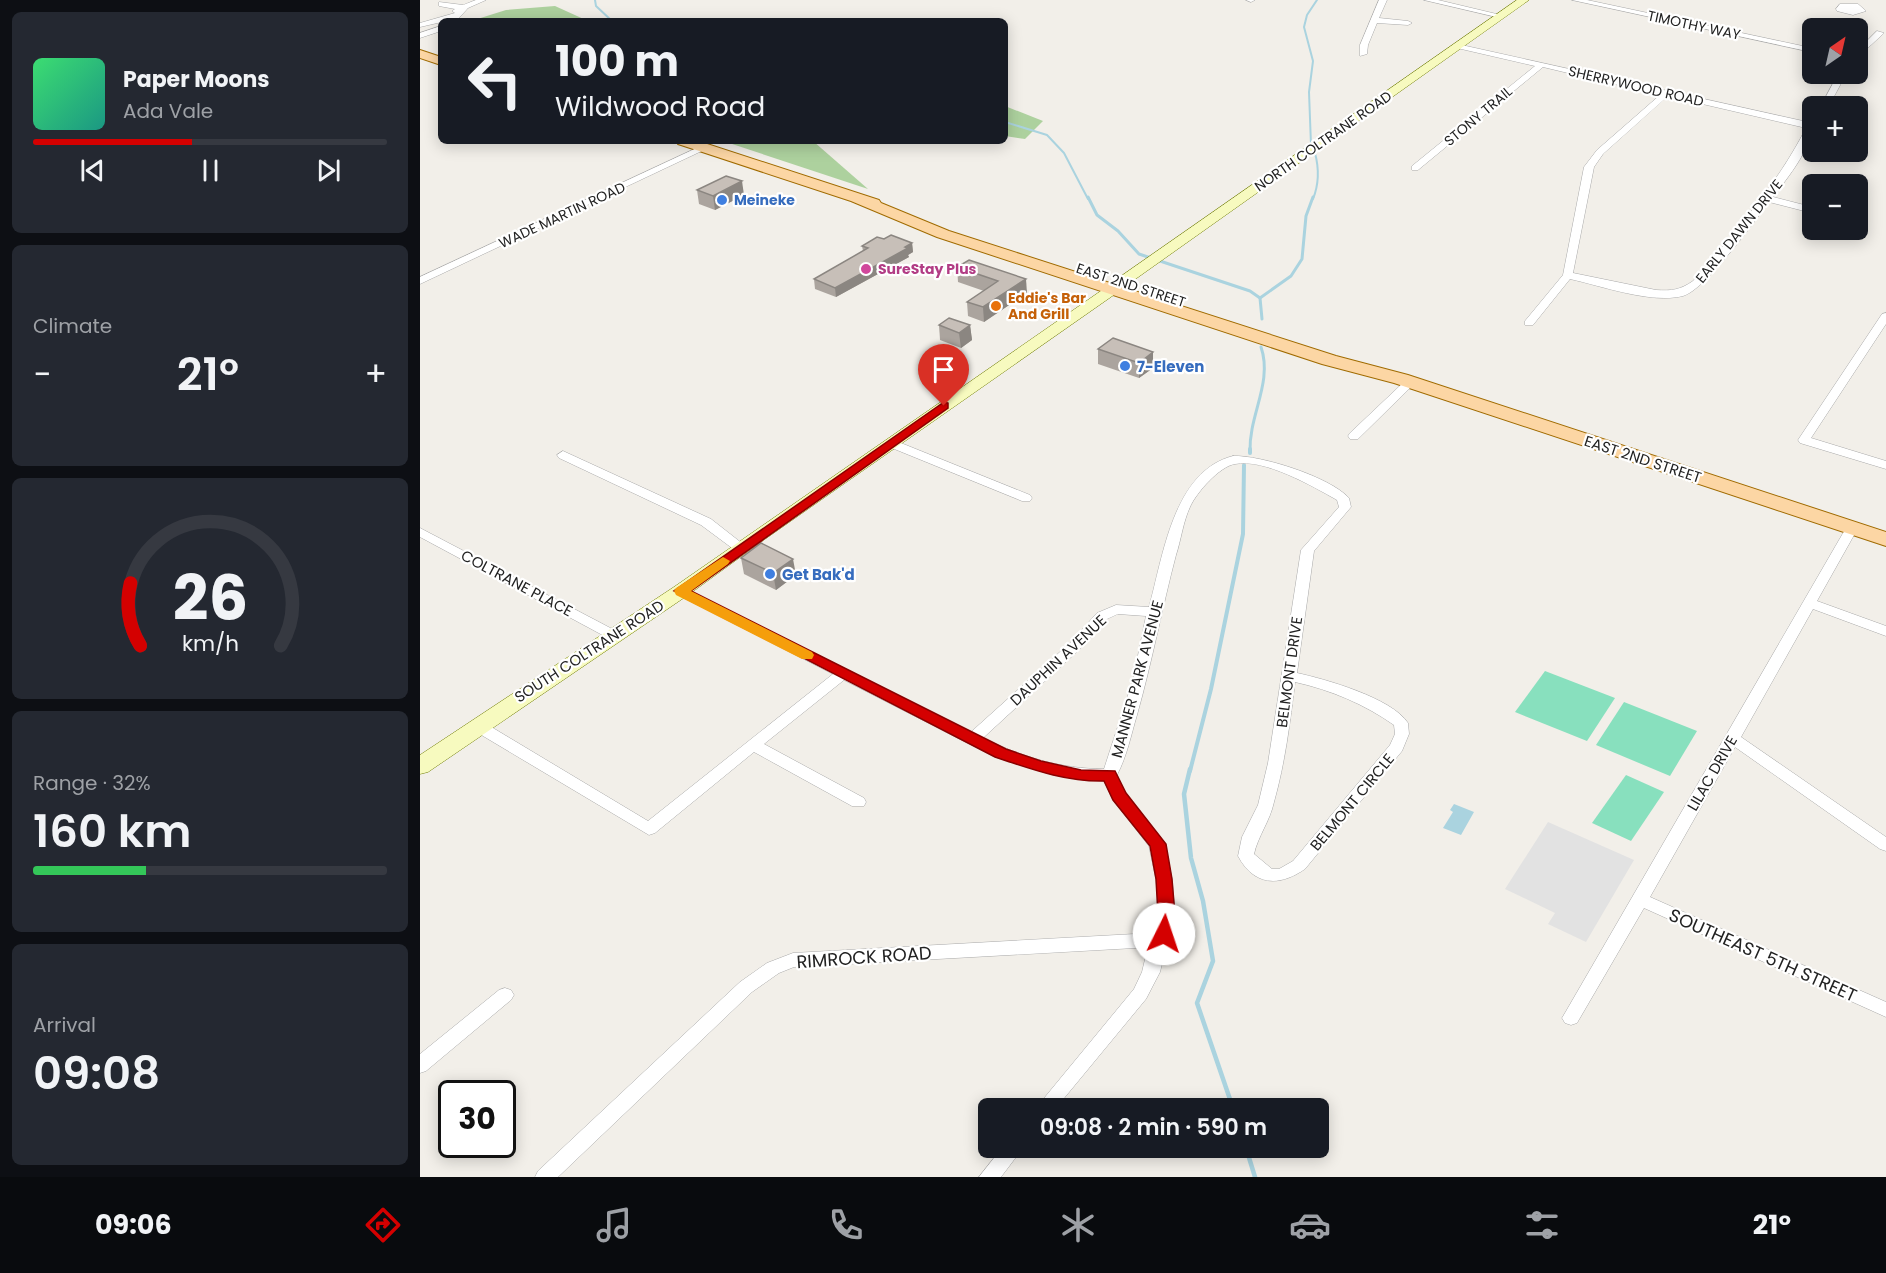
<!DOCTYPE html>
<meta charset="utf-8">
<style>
:root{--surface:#171b24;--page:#242831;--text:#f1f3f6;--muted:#9ea1a6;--line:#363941;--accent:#d40000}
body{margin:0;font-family:Poppins,sans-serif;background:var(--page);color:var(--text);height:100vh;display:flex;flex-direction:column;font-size:22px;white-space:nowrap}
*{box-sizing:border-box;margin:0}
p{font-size:20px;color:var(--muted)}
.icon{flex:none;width:33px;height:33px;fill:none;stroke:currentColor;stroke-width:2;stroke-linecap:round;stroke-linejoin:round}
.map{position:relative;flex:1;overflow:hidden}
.panel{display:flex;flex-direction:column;gap:12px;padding:12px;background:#0d0f14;width:420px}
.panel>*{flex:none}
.guide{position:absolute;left:18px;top:18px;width:570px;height:126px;border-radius:9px;box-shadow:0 3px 15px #0003;background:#171b24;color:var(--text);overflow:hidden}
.needle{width:39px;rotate:34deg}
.controls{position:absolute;left:1382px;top:18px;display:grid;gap:12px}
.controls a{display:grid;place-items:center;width:66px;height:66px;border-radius:9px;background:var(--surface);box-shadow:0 3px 15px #0003;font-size:30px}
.speed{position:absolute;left:18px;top:1080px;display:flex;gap:12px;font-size:30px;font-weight:700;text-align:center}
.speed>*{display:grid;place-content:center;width:78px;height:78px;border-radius:50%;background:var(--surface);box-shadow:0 3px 15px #0003;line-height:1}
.speed .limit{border:3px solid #111;border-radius:9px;background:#fff;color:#111}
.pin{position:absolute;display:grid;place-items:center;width:51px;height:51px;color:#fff;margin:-62px -26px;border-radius:50% 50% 50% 0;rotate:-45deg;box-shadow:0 0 6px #0007}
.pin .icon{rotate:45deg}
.me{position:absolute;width:66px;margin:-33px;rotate:4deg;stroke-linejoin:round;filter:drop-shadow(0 0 4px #0008)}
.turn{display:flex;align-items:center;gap:21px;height:126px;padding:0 18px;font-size:27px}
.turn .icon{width:78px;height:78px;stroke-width:2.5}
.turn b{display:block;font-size:42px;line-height:51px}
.big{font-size:45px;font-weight:600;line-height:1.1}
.panel .widget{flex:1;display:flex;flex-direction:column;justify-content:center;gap:9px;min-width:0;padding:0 21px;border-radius:9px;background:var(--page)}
.panel .dial{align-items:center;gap:0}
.dial svg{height:156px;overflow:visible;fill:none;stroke:var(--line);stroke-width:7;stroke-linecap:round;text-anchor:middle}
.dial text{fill:var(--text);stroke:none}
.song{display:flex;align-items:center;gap:18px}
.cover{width:72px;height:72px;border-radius:9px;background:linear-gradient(135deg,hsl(140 70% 55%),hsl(170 70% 35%))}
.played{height:6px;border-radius:3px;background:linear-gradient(90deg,var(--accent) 45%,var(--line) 45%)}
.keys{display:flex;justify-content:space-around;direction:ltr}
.heat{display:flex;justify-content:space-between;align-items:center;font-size:33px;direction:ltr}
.charge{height:9px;border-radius:4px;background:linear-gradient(90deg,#34c759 32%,var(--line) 0)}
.trip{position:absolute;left:558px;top:1098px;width:351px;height:60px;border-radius:9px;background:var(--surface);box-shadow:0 3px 15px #0003;font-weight:600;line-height:60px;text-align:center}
.tab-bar{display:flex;height:96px;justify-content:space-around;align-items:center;background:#090b0e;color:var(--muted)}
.tab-bar .icon{width:42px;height:42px}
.tab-bar .current{color:var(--accent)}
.tab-bar b{font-size:27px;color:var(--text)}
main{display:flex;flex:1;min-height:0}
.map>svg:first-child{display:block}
</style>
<main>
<section class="panel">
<div class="widget">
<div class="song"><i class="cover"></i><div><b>Paper Moons</b><p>Ada Vale</p></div></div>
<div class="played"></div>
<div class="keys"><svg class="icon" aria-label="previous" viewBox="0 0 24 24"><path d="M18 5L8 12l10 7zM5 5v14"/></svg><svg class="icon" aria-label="pause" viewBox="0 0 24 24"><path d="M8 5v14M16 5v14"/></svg><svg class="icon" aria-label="next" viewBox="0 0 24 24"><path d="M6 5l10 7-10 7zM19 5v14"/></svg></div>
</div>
<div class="widget"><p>Climate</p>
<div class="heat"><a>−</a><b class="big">21°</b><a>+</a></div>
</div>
<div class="widget dial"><svg viewBox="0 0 100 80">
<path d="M14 69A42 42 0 1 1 86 69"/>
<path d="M14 69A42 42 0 0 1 9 37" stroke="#d40000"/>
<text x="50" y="56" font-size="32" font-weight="700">26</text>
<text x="50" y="72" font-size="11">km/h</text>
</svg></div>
<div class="widget"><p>Range · 32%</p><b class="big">160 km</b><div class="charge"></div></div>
<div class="widget"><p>Arrival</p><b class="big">09:08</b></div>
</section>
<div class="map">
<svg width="1466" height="1177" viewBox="0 0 1466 1177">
<rect width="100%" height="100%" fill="#f2efe9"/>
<g fill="#add19e">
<polygon points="135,6 168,21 51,21 86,10"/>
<polygon points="585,106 623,121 605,139 585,136"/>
<polygon points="303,141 393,141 448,189"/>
</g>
<g fill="#88e0be">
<polygon points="1125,671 1195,698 1167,741 1095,712"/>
<polygon points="1204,702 1277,731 1250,776 1176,745"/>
<polygon points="1206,775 1244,792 1211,841 1172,823"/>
</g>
<polygon fill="#e2e2e2" points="1128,822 1214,860 1166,942 1128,924 1135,913 1085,889"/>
<polygon fill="#aad3df" points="1034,804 1054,812 1041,835 1023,828 1033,812 1030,810"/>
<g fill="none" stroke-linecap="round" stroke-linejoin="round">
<g stroke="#aad3df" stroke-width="2">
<polyline points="175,0 176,6 192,21"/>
<polyline points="585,122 627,135 644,153 668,199"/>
<polyline points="891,145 889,92 893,61 884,27 887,15 897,0"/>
<path d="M893,199c6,-15 6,-31 2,-46"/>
</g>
<g stroke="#aad3df" stroke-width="3">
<polyline points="668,197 677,215 698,231 719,254 830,291 840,298 842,319"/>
<polyline points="840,298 871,276 882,259 886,216 893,197"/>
<path d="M830,451c-1,-36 23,-69 11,-104"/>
</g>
<g stroke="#aad3df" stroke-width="4">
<polyline points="830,449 830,453"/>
<polyline points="770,771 791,689 823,534 824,465"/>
</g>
<g stroke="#aad3df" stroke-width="4.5">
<polyline points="770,769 764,794 771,858 783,901 793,961 777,1003 813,1108"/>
<polyline points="826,1148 835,1177"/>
</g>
<g stroke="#a9a9a9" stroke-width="1">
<g id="street">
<polygon points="56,0 66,0 48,8 39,18 0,27 0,23 35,13 32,11 35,9 19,6 19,2 43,5"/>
<polygon points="826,0 835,0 831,2"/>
<polygon points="959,0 967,0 959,18 988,21 992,23 988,25 957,23 948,45 947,54 940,56 940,45"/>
<polygon points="1004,0 1018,0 1085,16 1081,18"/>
<polygon points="1152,0 1167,0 1392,48 1392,52"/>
<polygon points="1420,4 1438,4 1446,11 1433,15 1417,11 1416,9"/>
<polygon points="21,26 21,31 0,38 0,33"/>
<polygon points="1457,31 1464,33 1437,58 1437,51"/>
<path d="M1037,44l355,79c0,26 -24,54 -39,74l39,10v6l-43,-11c-15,20 -64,88 -86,94 -32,8 -81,-10 -113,-17l-37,46h-8v-4l38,-46 21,-108 13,-17 63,-55 -117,-28 -125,103h-6v-4l123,-100 -78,-18zM1248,96l138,32c-29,57 -71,104 -113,153 -13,9 -21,10 -37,9l-83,-17 21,-106 9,-13z"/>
<polygon points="1418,74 1426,74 1409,106 1401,106"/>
<polygon points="281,146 288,148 0,284 0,277"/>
<polygon points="1466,313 1466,324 1391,438 1466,461 1466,469 1380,443 1378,440 1462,314"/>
<polygon points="990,379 996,382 994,384 938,439 930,439 928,436 930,433 986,380"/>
<polygon points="471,439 610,495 612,498 610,501 602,501 467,446 465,443 467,440"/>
<polygon points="143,451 291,519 328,548 321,552 316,551 281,525 139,458 137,455"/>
<path d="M813,456c28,-1 97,21 116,42l2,9 -37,44 -17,122c28,6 95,25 111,50l1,11 -7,17 -97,118c-26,18 -51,17 -67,-13l4,-19 16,-32 10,-42 33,-213 38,-43 -2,-7c-25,-14 -73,-42 -102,-36 -15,2 -39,29 -45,43 -7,15 -9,33 -14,48 -14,53 -24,107 -39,160 -6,20 -10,41 -20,60l8,18 40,51 7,35 3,36 -2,19 -7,13 -6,25 -14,27 -90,109h-20l98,-119 8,-17 5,-21 -12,-3 -341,19 -15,6 -27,19 -194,185h-23l3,-6 202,-189 27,-19 26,-10 342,-19 18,5 6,-24 -3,-36 -7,-33 -36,-46 -9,-19 -50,-6 -59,-18 -151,-77 -80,64 100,54 2,4 -2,4h-12l-98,-54 -99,81 -6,2 -176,-105 -2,-4 2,-4h10l165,99 185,-147 -157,-80 -2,-3 7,-4 290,145 100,-90 26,-29 19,-8 33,2c14,-50 24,-136 84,-151zM698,614l28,2 -13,64 -29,89c-43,0 -82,-12 -121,-31l98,-90 26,-29zM875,682c36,8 69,22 99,43l1,9 -5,11 -97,116 -14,8h-7l-18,-15c4,-18 16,-33 20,-52 11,-39 16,-79 21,-120z"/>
<polygon points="1432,524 1438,528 1397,601 1466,626 1466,636 1393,609 1321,737 1466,837 1466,851 1460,849 1315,747 1230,897 1466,1002 1466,1017 1224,908 1157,1023 1151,1025 1145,1023 1142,1018 1145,1013 1426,528"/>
<polygon points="0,528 198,632 200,635 193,640 188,638 0,537"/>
<polygon points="85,988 91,990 94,995 91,1000 6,1071 0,1073 0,1054 79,990"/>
<polygon points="582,1148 603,1148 581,1177 559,1177"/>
</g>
</g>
<g stroke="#707d05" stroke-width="1">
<g id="secondary">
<polygon points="1097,0 1109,0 707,285 697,285 695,282 697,279"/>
<polygon points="693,284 701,289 698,292 345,539 268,595 8,772 0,774 0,755 254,587 688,286"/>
</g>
</g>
<g stroke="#a06b00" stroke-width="2">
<g id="primary">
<polygon points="0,50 21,57 21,65 0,58"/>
<polygon points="256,141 278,141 459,200 461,203 529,231 916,356 988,375 1466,532 1466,546 974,383 902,364 517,237 431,201 258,144"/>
</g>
</g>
<use href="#street" fill="#fff" fill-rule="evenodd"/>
<use href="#secondary" fill="#f7fabf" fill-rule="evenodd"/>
<use href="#primary" fill="#fcd6a4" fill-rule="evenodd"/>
</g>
<g fill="#aba49e">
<polygon points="277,190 324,195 295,210 279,204"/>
<polygon points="464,239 492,243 493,252 488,255 489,257 416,297 395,289 394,279 443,251 442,246"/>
<polygon points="549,260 607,293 564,322 548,316 547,302 564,291 538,282 537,267"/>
<polygon points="519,325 550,325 552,340 541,348 520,340"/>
<polygon points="678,349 733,368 719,378 678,364"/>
<polygon points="321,558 376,575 356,590 324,574"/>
</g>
<g fill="#8b8681">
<polygon points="322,181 324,195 295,210 293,196"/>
<polygon points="492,243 493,252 488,255 489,257 416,297 415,288"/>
<polygon points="606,279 607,293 564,322 563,307"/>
<polygon points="550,325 552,340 541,348 539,333"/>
<polygon points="733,352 733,368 719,378 719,363"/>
<polygon points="373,559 376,575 356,590 353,573"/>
</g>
<g fill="#c7bfb8" stroke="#8b8681" stroke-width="1.5">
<polygon points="306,176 322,181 293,196 277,190"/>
<polygon points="471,235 492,243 485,247 488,248 415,288 394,279 448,248 442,246 457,237 464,239"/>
<polygon points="549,260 606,279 563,307 547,302 578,281 537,267"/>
<polygon points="529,318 550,325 539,333 519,325"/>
<polygon points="693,338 733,352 719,363 678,349"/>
<polygon points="341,543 373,559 353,573 321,558"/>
</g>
<path fill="#d40000" stroke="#8a0000" stroke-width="1.5" d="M524,402l4,1v5l-257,183 315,158 35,12 40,9 34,1 11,22 40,51 6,35 3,36 -5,24 -6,2 -6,-2 -3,-5 3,-19 -2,-36 -6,-33 -37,-46 -9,-19c-38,1 -73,-12 -109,-24l-321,-166z"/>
<polygon fill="#f59e0b" points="303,557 310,561 308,564 271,591 392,652 394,655 392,659 382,659 256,595 254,591 256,588"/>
<g fill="#3f7fe0" stroke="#fff" stroke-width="2">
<circle cx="302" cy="200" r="6"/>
<circle cx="705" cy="366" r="6"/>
<circle cx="350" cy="574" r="6"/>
</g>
<circle fill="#d1479c" stroke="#fff" stroke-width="2" cx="446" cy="269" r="6"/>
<circle fill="#e8710a" stroke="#fff" stroke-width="2" cx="576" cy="306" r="6"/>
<g text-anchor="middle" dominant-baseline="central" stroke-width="4.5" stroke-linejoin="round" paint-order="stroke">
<g font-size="14" fill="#222" stroke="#fff">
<text transform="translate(1274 25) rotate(12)">TIMOTHY WAY</text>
<text transform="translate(1216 86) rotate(13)">SHERRYWOOD ROAD</text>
<text transform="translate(1058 116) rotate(-40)">STONY TRAIL</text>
<text transform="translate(903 141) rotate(-35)">NORTH COLTRANE ROAD</text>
<text transform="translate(142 215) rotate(-25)">WADE MARTIN ROAD</text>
<text transform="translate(1319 231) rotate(-51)">EARLY DAWN DRIVE</text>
<text transform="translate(711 285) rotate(18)">EAST 2ND STREET</text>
</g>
<g font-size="14" font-weight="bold" fill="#366cbe" stroke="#fff" text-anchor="start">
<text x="314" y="200">Meineke</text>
</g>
<g font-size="14" font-weight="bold" fill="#b23c85" stroke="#fff" text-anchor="start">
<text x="458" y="269">SureStay Plus</text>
</g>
<g font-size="14" font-weight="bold" fill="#c56008" stroke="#fff" text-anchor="start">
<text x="588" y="298">Eddie's Bar<tspan x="588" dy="16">And Grill</tspan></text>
</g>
<g font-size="15" font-weight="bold" fill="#366cbe" stroke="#fff" text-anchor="start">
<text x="717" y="366">7-Eleven</text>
<text x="362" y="574">Get Bak'd</text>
</g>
<g font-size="15" fill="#222" stroke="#fff">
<text transform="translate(1223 459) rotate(18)">EAST 2ND STREET</text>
<text transform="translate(97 583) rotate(28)">COLTRANE PLACE</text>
<text transform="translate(169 651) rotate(-33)">SOUTH COLTRANE ROAD</text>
<text transform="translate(638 660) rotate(-43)">DAUPHIN AVENUE</text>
<text transform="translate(869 672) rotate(-82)">BELMONT DRIVE</text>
<text transform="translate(717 679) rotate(-75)">MANNER PARK AVENUE</text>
<text transform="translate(1292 773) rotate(-60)">LILAC DRIVE</text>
<text transform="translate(932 802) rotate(-50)">BELMONT CIRCLE</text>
</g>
<g font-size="18" fill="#222" stroke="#fff">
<text transform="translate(1343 955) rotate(24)">SOUTHEAST 5TH STREET</text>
<text transform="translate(444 957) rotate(-4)">RIMROCK ROAD</text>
</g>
</g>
</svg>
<div class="controls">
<a><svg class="needle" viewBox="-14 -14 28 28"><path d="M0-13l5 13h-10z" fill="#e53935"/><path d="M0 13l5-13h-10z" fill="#9ea1a6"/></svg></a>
<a>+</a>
<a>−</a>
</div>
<div class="speed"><div class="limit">30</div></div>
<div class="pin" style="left:524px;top:406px;background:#d93025"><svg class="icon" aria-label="arrive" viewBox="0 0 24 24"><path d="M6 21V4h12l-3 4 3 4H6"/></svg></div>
<svg class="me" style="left:744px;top:934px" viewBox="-20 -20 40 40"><circle r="19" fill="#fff"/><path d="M0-13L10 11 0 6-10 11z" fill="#d40000"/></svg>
<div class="trip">09:08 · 2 min · 590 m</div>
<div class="guide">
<div class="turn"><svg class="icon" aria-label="left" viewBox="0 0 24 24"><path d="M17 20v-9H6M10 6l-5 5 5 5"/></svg><div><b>100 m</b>Wildwood Road</div></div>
</div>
</div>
</main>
<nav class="tab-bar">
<b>09:06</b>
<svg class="icon current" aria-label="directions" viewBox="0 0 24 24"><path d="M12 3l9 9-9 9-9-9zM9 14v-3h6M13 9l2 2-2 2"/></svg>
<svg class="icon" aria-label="music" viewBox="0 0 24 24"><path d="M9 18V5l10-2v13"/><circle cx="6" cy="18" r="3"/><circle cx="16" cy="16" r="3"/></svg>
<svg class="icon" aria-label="phone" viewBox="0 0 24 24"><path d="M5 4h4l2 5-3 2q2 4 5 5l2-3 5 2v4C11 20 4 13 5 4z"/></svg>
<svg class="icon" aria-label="climate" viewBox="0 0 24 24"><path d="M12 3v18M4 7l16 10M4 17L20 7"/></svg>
<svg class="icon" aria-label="car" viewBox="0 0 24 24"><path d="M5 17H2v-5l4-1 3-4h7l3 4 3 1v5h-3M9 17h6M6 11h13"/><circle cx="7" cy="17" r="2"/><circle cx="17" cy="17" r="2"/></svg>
<svg class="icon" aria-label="filters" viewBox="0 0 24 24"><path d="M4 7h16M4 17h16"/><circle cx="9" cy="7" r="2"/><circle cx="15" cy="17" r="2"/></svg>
<b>21°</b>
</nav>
